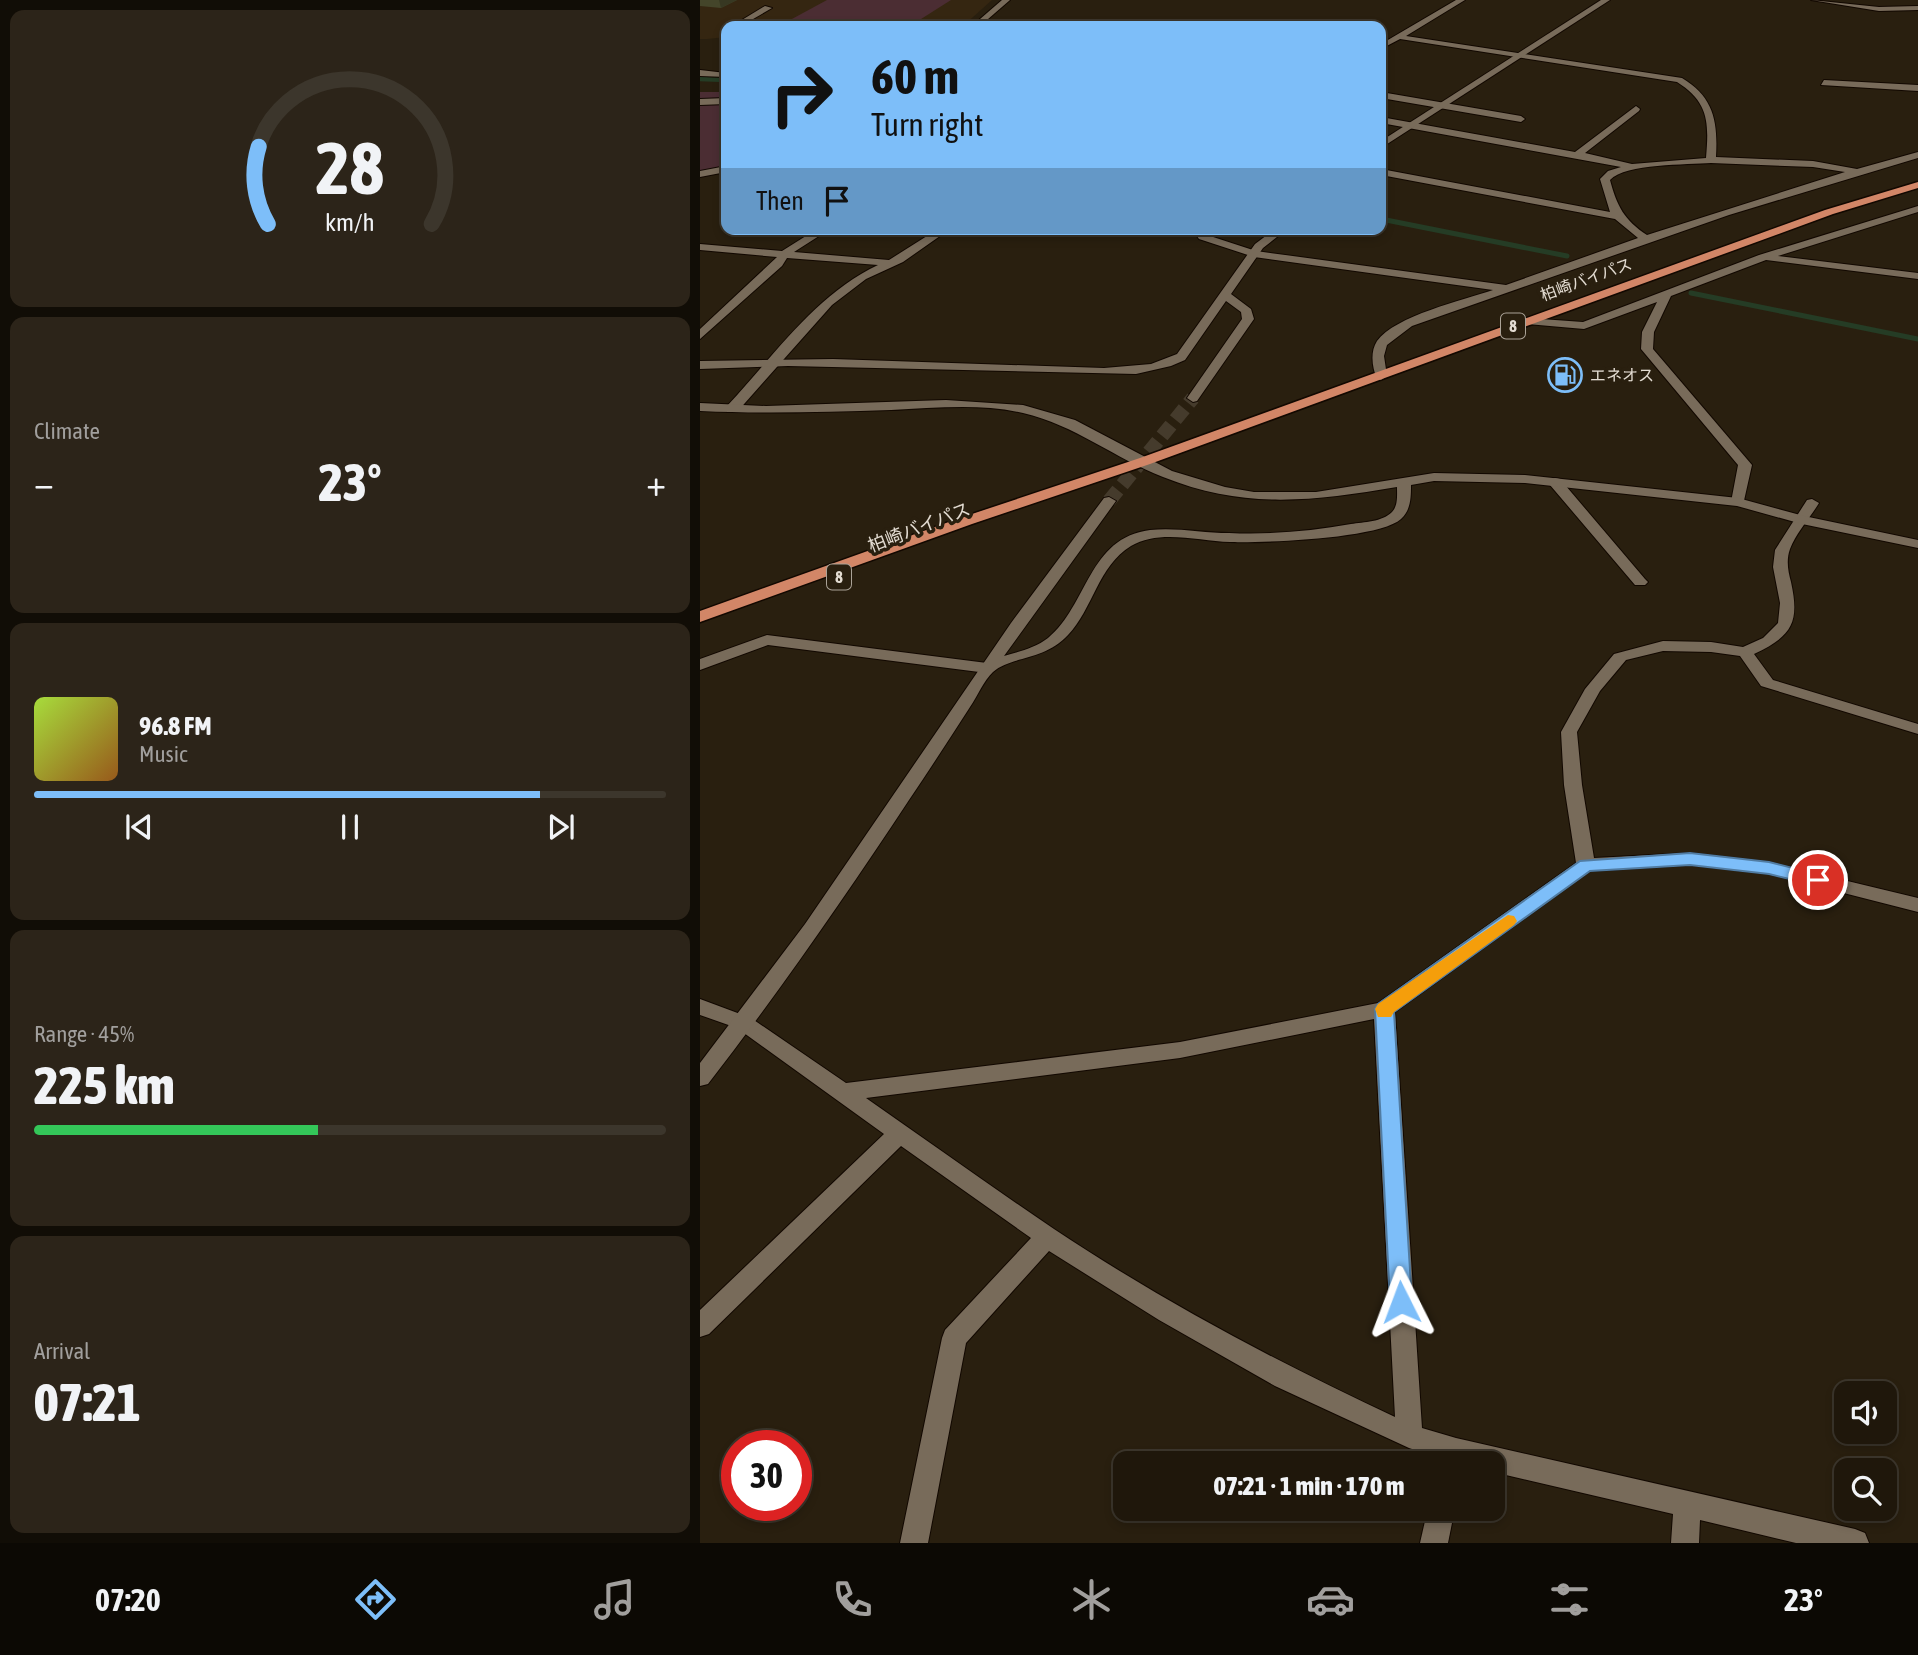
<!DOCTYPE html>
<meta charset="utf-8">
<style>
:root{--surface:#1f170b;--page:#2c2419;--text:#f1f3f6;--muted:#a19f9d;--line:#3c362c;--accent:#7dbef9}
body{margin:0;font-family:"Asap Condensed","Noto Sans JP",sans-serif;background:var(--page);color:var(--text);height:100vh;display:flex;flex-direction:column;font-size:26px;white-space:nowrap}
*{box-sizing:border-box;margin:0}
p{font-size:23px;color:var(--muted)}
.icon{flex:none;width:38px;height:38px;fill:none;stroke:currentColor;stroke-width:2;stroke-linecap:round;stroke-linejoin:round}
.map{position:relative;flex:1;overflow:hidden}
.sheet{display:flex;flex-direction:column;gap:10px;padding:10px;background:#110d06;width:700px}
.sheet>*{flex:none}
.hud{position:absolute;left:21px;top:21px;width:665px;height:214px;border-radius:14px;box-shadow:0 4px 10px #0003,0 0 0 2px var(--line);background:#7dbef9;color:#111;overflow:hidden}
.tools{position:absolute;left:1134px;top:1381px;display:grid;gap:14px}
.tools a{display:grid;place-items:center;width:63px;height:63px;border-radius:14px;background:var(--surface);box-shadow:0 4px 10px #0003,0 0 0 2px var(--line);font-size:35px}
.speed{position:absolute;left:21px;top:1430px;display:flex;gap:14px;font-size:35px;font-weight:700;text-align:center}
.speed>*{display:grid;place-content:center;width:91px;height:91px;border-radius:50%;background:var(--surface);box-shadow:0 4px 10px #0003,0 0 0 2px var(--line);line-height:1}
.speed .limit{border:10px solid #d22;background:#fff;color:#111}
.pin{position:absolute;display:grid;place-items:center;width:60px;height:60px;color:#fff;margin:-30px;border:4px solid #fff;border-radius:50%;box-shadow:0 2px 7px #0007}
.me{position:absolute;width:77px;margin:-38px;rotate:357deg;stroke-linejoin:round;filter:drop-shadow(0 0 5px #0008)}
.turn{display:flex;align-items:center;gap:24px;height:147px;padding:0 35px;font-size:32px}
.turn .icon{width:91px;height:91px;stroke-width:2.5}
.turn b{display:block;font-size:49px;line-height:60px}
.then{display:flex;align-items:center;height:66px;padding:0 35px;background:#0003;gap:14px;font-size:26px}
.big{font-size:52px;font-weight:800;line-height:1.1}
.sheet .widget{flex:1;display:flex;flex-direction:column;justify-content:center;gap:10px;min-width:0;padding:0 24px;border-radius:14px;background:var(--page)}
.sheet .dial{align-items:center;gap:0}
.dial svg{height:182px;overflow:visible;fill:none;stroke:var(--line);stroke-width:7;stroke-linecap:round;text-anchor:middle}
.dial text{fill:var(--text);stroke:none}
.song{display:flex;align-items:center;gap:21px}
.cover{width:84px;height:84px;border-radius:10px;background:linear-gradient(135deg,hsl(80 70% 55%),hsl(30 70% 35%))}
.played{height:7px;border-radius:4px;background:linear-gradient(90deg,var(--accent) 80%,var(--line) 80%)}
.keys{display:flex;justify-content:space-around;direction:ltr}
.heat{display:flex;justify-content:space-between;align-items:center;font-size:38px;direction:ltr}
.charge{height:10px;border-radius:5px;background:linear-gradient(90deg,#34c759 45%,var(--line) 0)}
.trip{position:absolute;left:413px;top:1451px;width:392px;height:70px;border-radius:14px;background:var(--surface);box-shadow:0 4px 10px #0003,0 0 0 2px var(--line);font-weight:800;line-height:70px;text-align:center}
.tab-bar{display:flex;height:112px;justify-content:space-around;align-items:center;background:#0c0904;color:var(--muted)}
.tab-bar .icon{width:49px;height:49px}
.tab-bar .active{color:var(--accent)}
.tab-bar b{font-size:32px;color:var(--text)}
main{display:flex;flex:1;min-height:0}
.map>svg:first-child{display:block}
</style>
<main>
<section class="sheet">
<div class="widget dial"><svg viewBox="0 0 100 80">
<path d="M14 69A42 42 0 1 1 86 69"/>
<path d="M14 69A42 42 0 0 1 10 35" stroke="#7dbef9"/>
<text x="50" y="56" font-size="32" font-weight="700">28</text>
<text x="50" y="72" font-size="11">km/h</text>
</svg></div>
<div class="widget"><p>Climate</p>
<div class="heat"><a>−</a><b class="big">23°</b><a>+</a></div>
</div>
<div class="widget">
<div class="song"><i class="cover"></i><div><b>96.8 FM</b><p>Music</p></div></div>
<div class="played"></div>
<div class="keys"><svg class="icon" aria-label="previous" viewBox="0 0 24 24"><path d="M18 5L8 12l10 7zM5 5v14"/></svg><svg class="icon" aria-label="pause" viewBox="0 0 24 24"><path d="M8 5v14M16 5v14"/></svg><svg class="icon" aria-label="next" viewBox="0 0 24 24"><path d="M6 5l10 7-10 7zM19 5v14"/></svg></div>
</div>
<div class="widget"><p>Range · 45%</p><b class="big">225 km</b><div class="charge"></div></div>
<div class="widget"><p>Arrival</p><b class="big">07:21</b></div>
</section>
<div class="map">
<svg width="1218" height="1543" viewBox="0 0 1218 1543">
<rect width="100%" height="100%" fill="#291f0f"/>
<polygon fill="#352611" points="0,0 292,0 263,26 26,26 26,37 7,39 0,39"/>
<g fill="#4b2d33">
<polygon points="127,0 251,0 210,26 79,26"/>
<polygon points="0,92 26,92 26,172 0,177"/>
</g>
<g fill="none" stroke-linecap="round" stroke-linejoin="round">
<polyline stroke="#253c25" stroke-width="4.5" points="0,79 26,80"/>
<g stroke="#253c25" stroke-width="5">
<polyline points="681,219 867,256"/>
<polyline points="991,293 1218,339"/>
</g>
<polyline stroke="#453b2c" stroke-width="14" stroke-dasharray="14 7" stroke-linecap="butt" points="409,501 493,398"/>
<g stroke="#120800" stroke-width="2">
<g id="minor">
<path d="M756,0h9l-59,36 276,42c32,19 36,44 34,79l97,4 44,8 61,-17v6l-189,57 -317,111 -25,19 -3,11 3,20 -6,4 -4,-1c-5,-12 -7,-27 0,-38 18,-25 86,-41 116,-51l-239,-33 -55,-18 -7,-10h11l4,6 49,16 250,34 132,-47 -23,-19 -234,-44v-6l229,43 -10,-33 8,-8 13,-4 -240,-44v-6l194,35 61,-46 4,3 -1,2 -54,42 47,11 74,-6c3,-35 3,-56 -29,-76l-277,-43 -19,10v-5zM1011,163l102,4 32,5 -198,63c-23,-15 -30,-29 -37,-55 16,-17 77,-15 101,-17z"/>
<polygon points="1111,0 1179,7 1218,6 1218,10 1179,11"/>
<polygon points="65,6 72,8 41,26 32,26"/>
<polygon points="0,70 26,73 26,77 0,76"/>
<polygon points="1124,80 1218,85 1218,91 1121,85"/>
<polygon points="681,92 821,116 825,119 821,122 681,98"/>
<polygon points="26,166 26,172 0,177 0,171"/>
<polygon points="1218,206 1218,212 1078,256 1218,273 1218,279 1066,260 971,296 954,332 953,349 1052,465 1043,505 1038,506 1031,502 1038,465 941,349 942,332 957,302 884,329 827,324 821,321 827,318 883,322 1059,255"/>
<path d="M117,229h13l-36,23 95,8 49,-31h12l-47,33 -37,17 -34,26 -95,107h-10v-6c46,-49 89,-112 151,-141l-91,-7 -5,8 -82,73v-10l77,-72 -77,-7v-6l82,7z"/>
<polygon points="855,478 860,479 945,579 948,582 945,585 935,585 850,485 850,479"/>
<path d="M1112,499l7,4c-9,15 -23,30 -29,46 -4,11 -2,22 1,33 9,41 1,54 -37,72l19,26 145,44v10l-157,-48 -21,-30 -29,-4 -48,-1 -37,9 -26,31 -23,41 5,53 12,73 97,-5 78,9 149,36v14l-149,-38 -78,-9 -101,6 -195,141 27,416 34,10 399,91 10,4 4,10h-73l-96,-23 -1,23h-28l2,-29 -180,-42v-9h-39l-45,-15 -134,-62 -116,-66 -110,-69 -83,92 -38,200h-28l42,-205 3,-8 86,-92 -130,-92 -192,188 -9,3v-27l184,-176 -147,-106 -37,-13v-16l51,19 95,65 334,-41 198,-39 198,-140 -12,-78 -3,-53 24,-43 29,-35 49,-13 48,1 32,5 20,-9 15,-15 2,-20 -7,-36 2,-17 32,-50zM674,1019l21,398c-118,-55 -233,-116 -341,-188 -64,-43 -126,-88 -188,-131l314,-40z"/>
<polygon points="67,635 287,663 295,668 287,673 68,645 0,670 0,659"/>
<polygon points="728,1508 755,1508 748,1543 720,1543"/>
</g>
</g>
<g stroke="#120800" stroke-width="2">
<g id="tertiary">
<polygon points="302,0 310,0 280,26 272,26"/>
<polygon points="901,0 910,0 681,148 681,141"/>
<polygon points="26,98 26,104 0,105 0,99"/>
<polygon points="575,229 587,229 563,248 531,294 551,309 554,319 497,401 493,402 487,398 542,319 541,312 526,301 485,360 471,366 436,374 88,366 0,369 0,361 133,359 404,368 451,364 477,354 555,244"/>
<path d="M246,400l77,5 52,15 97,51 53,16 29,5h62l118,-19 91,2 213,23 66,18 114,24v8l-116,-24 -65,-18 -212,-23 -91,-2 -23,4c0,12 0,25 -10,34 -22,20 -139,24 -171,23 -31,-1 -71,-13 -99,4 -33,20 -38,63 -63,89 -24,26 -57,21 -75,37 -9,8 -16,25 -23,35 -20,31 -40,62 -61,93 -64,97 -130,192 -201,284l-8,2v-23l105,-139 206,-301 93,-125 5,-1 7,4 -112,155c14,-4 31,-8 44,-18 40,-33 40,-100 102,-108 26,-3 53,3 79,3 41,2 82,-2 122,-9 13,-2 31,-2 41,-12 6,-6 5,-16 5,-25 -84,14 -152,23 -234,-10 -49,-19 -88,-52 -140,-64 -42,-10 -89,-5 -132,-3 -64,2 -127,4 -191,1v-8l66,3z"/>
</g>
</g>
<g stroke="#120800" stroke-width="3">
<polygon id="trunk" points="1218,182 1218,188 1133,214 450,464 272,524 0,622 0,611 260,518 440,458 1125,210"/>
</g>
<use href="#minor" fill="#786b5a" fill-rule="evenodd"/>
<use href="#tertiary" fill="#786b5a" fill-rule="evenodd"/>
<use href="#trunk" fill="#d28667" fill-rule="evenodd"/>
</g>
<polygon fill="#44452a" points="0,0 37,0 21,8 0,6"/>
<polygon fill="#373822" points="19,0 37,0 21,8"/>
<polygon fill="#7dbef9" stroke="#517ca2" stroke-width="2" points="990,853 1069,862 1125,876 1127,880 1118,886 1069,874 990,865 890,871 694,1012 712,1302 709,1309 701,1312 693,1309 690,1302 675,1009 678,1004 880,861"/>
<polygon fill="#f59e0b" points="808,915 814,916 817,921 814,925 694,1012 691,1017 678,1017 675,1009 678,1004"/>
<defs>
<g id="fuel-ring" transform="scale(1.75)"><circle r="9.5" fill="#291f0f" stroke="#7dbef9" stroke-width="1.5"/><path d="M-5.5-6h7V0h2V4h1.3V-2.5L3-4.5l.8-.8L6-3V5H2.5V1h-1V6h-7ZM-4.2-4.7v3.2H.2V-4.7Z" fill="#7dbef9"/></g>
</defs>
<g fill-rule="evenodd">
<use href="#fuel-ring" x="865" y="375"/>
</g>
<g text-anchor="middle" dominant-baseline="central" stroke-width="7" stroke-linejoin="round" paint-order="stroke">
<g font-size="16" fill="#e3dcd2" stroke="#291f0f">
<text transform="translate(886 279) rotate(-20)">柏崎バイパス</text>
</g>
<g fill="#291f0f" stroke="#aba398" stroke-width="2">
<rect x="801" y="313.5" width="24" height="25" rx="5"/>
<rect x="127" y="564.5" width="24" height="25" rx="5"/>
</g>
<g font-size="16" font-weight="bold" fill="#e3dcd2">
<text x="813" y="326">8</text>
<text x="139" y="577">8</text>
</g>
<g font-size="16" fill="#e3dcd2" stroke="#291f0f" text-anchor="start">
<text x="890" y="375">エネオス</text>
</g>
<g font-size="18" fill="#e3dcd2" stroke="#291f0f">
<text transform="translate(219 527) rotate(-21)">柏崎バイパス</text>
</g>
</g>
</svg>
<div class="tools">
<a><svg class="icon" aria-label="sound" viewBox="0 0 24 24"><path d="M4 9h4l5-4v14l-5-4H4zM17 9q2 3 0 6"/></svg></a>
<a><svg class="icon" aria-label="search" viewBox="0 0 24 24"><circle cx="10" cy="10" r="6"/><path d="M15 15l6 6"/></svg></a>
</div>
<div class="speed"><div class="limit">30</div></div>
<div class="pin" style="left:1118px;top:880px;background:#d93025"><svg class="icon" aria-label="arrive" viewBox="0 0 24 24"><path d="M6 21V4h12l-3 4 3 4H6"/></svg></div>
<svg class="me" style="left:701px;top:1302px" viewBox="-20 -20 40 40"><path d="M0-17L14 15 0 8-14 15z" fill="#7dbef9" stroke="#fff" stroke-width="4"/></svg>
<div class="trip">07:21 · 1 min · 170 m</div>
<div class="hud">
<div class="turn"><svg class="icon" aria-label="right" viewBox="0 0 24 24"><path d="M7 20v-9h11M14 6l5 5-5 5"/></svg><div><b>60 m</b>Turn right</div></div>
<div class="then">Then<svg class="icon" aria-label="arrive" viewBox="0 0 24 24"><path d="M6 21V4h12l-3 4 3 4H6"/></svg></div>
</div>
</div>
</main>
<nav class="tab-bar">
<b>07:20</b>
<svg class="icon active" aria-label="directions" viewBox="0 0 24 24"><path d="M12 3l9 9-9 9-9-9zM9 14v-3h6M13 9l2 2-2 2"/></svg>
<svg class="icon" aria-label="music" viewBox="0 0 24 24"><path d="M9 18V5l10-2v13"/><circle cx="6" cy="18" r="3"/><circle cx="16" cy="16" r="3"/></svg>
<svg class="icon" aria-label="phone" viewBox="0 0 24 24"><path d="M5 4h4l2 5-3 2q2 4 5 5l2-3 5 2v4C11 20 4 13 5 4z"/></svg>
<svg class="icon" aria-label="climate" viewBox="0 0 24 24"><path d="M12 3v18M4 7l16 10M4 17L20 7"/></svg>
<svg class="icon" aria-label="car" viewBox="0 0 24 24"><path d="M5 17H2v-5l4-1 3-4h7l3 4 3 1v5h-3M9 17h6M6 11h13"/><circle cx="7" cy="17" r="2"/><circle cx="17" cy="17" r="2"/></svg>
<svg class="icon" aria-label="filters" viewBox="0 0 24 24"><path d="M4 7h16M4 17h16"/><circle cx="9" cy="7" r="2"/><circle cx="15" cy="17" r="2"/></svg>
<b>23°</b>
</nav>
